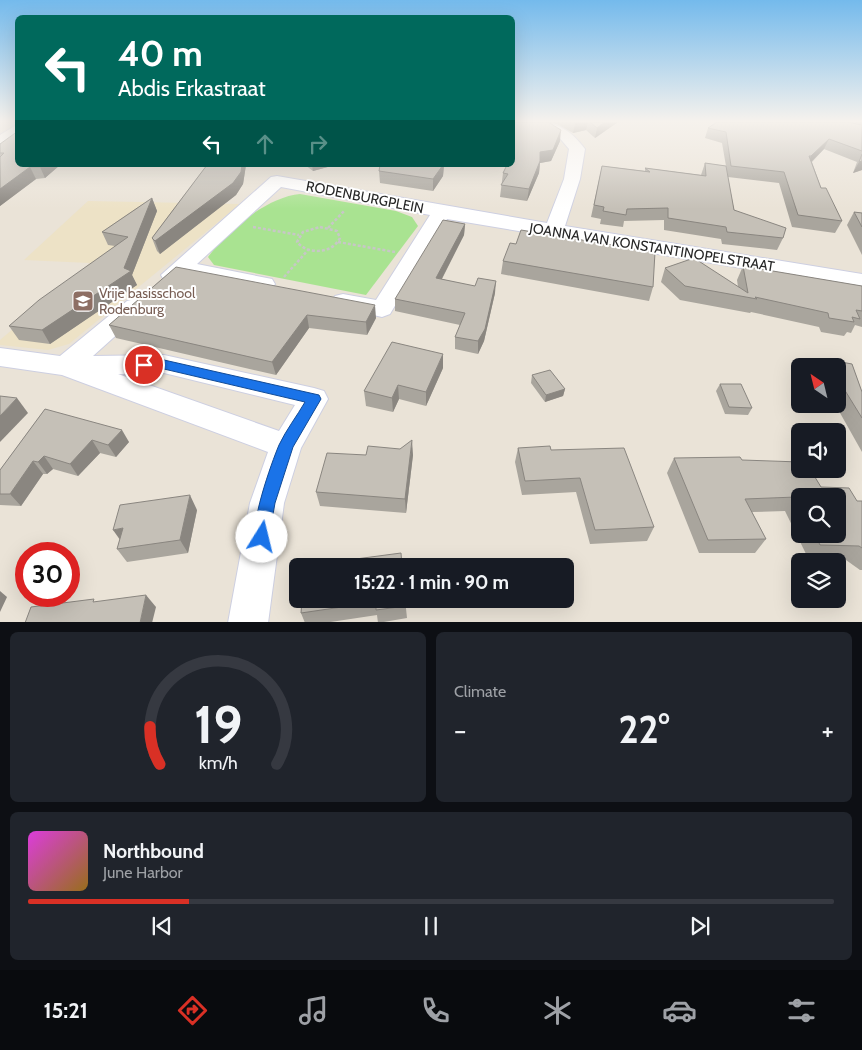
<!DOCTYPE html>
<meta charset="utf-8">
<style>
:root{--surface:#171b24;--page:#20242c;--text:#f1f3f6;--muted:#9ea1a6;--line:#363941;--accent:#d93025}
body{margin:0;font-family:Cabin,sans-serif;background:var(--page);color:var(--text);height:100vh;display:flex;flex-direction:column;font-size:19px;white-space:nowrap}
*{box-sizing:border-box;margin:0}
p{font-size:16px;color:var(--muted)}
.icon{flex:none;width:28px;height:28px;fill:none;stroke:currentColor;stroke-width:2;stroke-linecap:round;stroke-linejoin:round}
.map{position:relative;height:622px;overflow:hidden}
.sheet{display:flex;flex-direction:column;gap:10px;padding:10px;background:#0d0f14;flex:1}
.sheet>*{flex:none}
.guide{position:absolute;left:15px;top:15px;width:500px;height:152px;border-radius:8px;box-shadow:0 5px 20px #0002;background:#00695c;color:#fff;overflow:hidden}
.needle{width:32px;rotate:325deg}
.tools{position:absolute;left:791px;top:358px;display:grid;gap:10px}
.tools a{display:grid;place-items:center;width:55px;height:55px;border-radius:8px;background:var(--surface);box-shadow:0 5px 20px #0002;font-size:25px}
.speed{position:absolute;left:15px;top:542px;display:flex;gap:10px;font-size:25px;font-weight:700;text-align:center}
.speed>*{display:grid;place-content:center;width:65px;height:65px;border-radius:50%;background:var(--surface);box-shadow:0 5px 20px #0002;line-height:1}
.speed .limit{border:8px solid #d22;background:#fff;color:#111}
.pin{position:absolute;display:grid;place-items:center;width:42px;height:42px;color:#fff;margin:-21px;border:2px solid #fff;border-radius:50%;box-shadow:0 1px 5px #0007}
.me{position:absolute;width:55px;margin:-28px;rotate:9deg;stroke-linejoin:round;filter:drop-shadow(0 0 4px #0008)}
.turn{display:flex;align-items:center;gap:18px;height:105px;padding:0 20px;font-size:22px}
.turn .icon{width:65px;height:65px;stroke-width:2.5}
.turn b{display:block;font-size:35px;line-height:42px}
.lanes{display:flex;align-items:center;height:48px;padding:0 20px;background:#0003;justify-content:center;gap:25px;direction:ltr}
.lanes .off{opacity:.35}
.big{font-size:38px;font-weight:700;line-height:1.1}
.sheet .card{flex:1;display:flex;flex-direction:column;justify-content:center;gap:8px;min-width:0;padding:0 18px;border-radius:8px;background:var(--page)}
.sheet .dial{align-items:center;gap:0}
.dial svg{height:130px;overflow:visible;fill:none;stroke:var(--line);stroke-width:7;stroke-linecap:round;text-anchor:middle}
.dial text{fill:var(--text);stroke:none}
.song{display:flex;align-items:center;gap:15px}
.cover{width:60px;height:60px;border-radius:8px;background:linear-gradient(135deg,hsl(300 70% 55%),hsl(40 70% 35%))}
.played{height:5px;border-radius:2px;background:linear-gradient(90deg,var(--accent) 20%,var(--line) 20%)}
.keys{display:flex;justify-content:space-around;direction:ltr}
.heat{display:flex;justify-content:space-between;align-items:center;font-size:28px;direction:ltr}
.sheet .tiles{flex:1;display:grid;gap:10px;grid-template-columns:1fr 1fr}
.card:last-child{grid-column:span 2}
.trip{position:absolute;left:289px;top:558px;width:285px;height:50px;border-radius:8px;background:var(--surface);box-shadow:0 5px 20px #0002;font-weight:700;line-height:50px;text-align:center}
.dock{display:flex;height:80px;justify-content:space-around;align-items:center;background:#090b0e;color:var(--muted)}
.dock .icon{width:35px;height:35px}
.dock .on{color:var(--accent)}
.dock b{font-size:22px;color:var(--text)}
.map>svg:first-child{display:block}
</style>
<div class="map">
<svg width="862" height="623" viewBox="0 0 862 623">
<rect width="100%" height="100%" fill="#eae3d7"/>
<polygon fill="#ede2c6" points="88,201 240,204 69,344 48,350 0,345 0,340 90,263 24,260"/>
<path fill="#a9e391" d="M300,194l96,17 16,6 6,9 -52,69 -152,-30 -6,-8c20,-27 59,-60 92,-63z"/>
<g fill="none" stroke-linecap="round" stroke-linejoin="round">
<g stroke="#cdcfe1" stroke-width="2">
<g id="street">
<path d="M534,122c23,0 37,8 51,27l-5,30 -15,47 297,48v14l-415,-69 -57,95 -8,3 -47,-11 -4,-5 4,-5 8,-2 33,6 54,-85 -149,-28 -84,77 75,15 3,5 -3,5 -8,2 -79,-17c-7,7 -11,8 -21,6l-3,-5 110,-98 6,-1 270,47 17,-44 5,-30 -11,-13z"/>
<polygon points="18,124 18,135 0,147 0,135"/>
<path d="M135,299l8,2 4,5 -4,5 -50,45 71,-1 150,33 10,3 4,8 -27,49 -17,55 -16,120h-40l22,-120 18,-51 -206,-77 -62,-9v-18l60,8 67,-55zM164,373l131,32 -16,26 -161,-57z"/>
</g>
</g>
<g stroke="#c7c7c7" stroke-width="2.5" stroke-dasharray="3 2" stroke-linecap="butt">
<polyline points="253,227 299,235"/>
<path d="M320,227l17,4 3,7c-8,16 -32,17 -43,4l6,-10z"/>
<polyline points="328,228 345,210"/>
<polyline points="338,242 395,252"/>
<polyline points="284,277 308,250"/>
</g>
<use href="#street" fill="#fff" fill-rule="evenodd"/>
</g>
<g fill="#a9a59d" fill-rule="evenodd">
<polygon points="512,122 618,122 595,138 586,130 573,133 557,124 549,123 560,141 551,161 540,163 539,173 527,201 500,197 503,173 512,165"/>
<polygon points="849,122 862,122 862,125"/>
<polygon points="862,125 862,170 853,173 857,162 824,149 812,162 821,188 842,221 835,233 792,227 779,183 728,177 734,210 783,238 777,250 722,244 721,239 664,230 664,220 624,221 623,227 600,224 601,219 591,217 602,166 645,171 645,168 701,175 705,163 726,166 722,143 705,138 708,128"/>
<polygon points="0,144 18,165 60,165 45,178 36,179 0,206"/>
<polygon points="207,165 246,165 243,184 236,195 160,254 157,251 152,238"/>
<polygon points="305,165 335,165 313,171"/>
<polygon points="374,165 444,165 443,176 433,191 380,183 379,171 380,166"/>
<polygon points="152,198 157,211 132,275 137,285 50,344 19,340 9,326 115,246 108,245 102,232"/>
<polygon points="854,212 862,213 862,255 847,225"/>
<polygon points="465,224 464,235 442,279 495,293 484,341 478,354 455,349 455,337 460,325 395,311 395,299"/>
<polygon points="516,244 653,287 649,301 501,274 503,261"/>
<polygon points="743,266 862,286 862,327 855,325 851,333 847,332 844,336 821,332 819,327 751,312 750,313 680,300 661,282 665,268 738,287 737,280"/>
<polygon points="176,267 376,318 367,335 309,328 276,375 116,338 109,325"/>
<polygon points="825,359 852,364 862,392 862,452 835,404 838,404 838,366 820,366"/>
<polygon points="443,368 426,406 399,399 393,412 366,406 364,391"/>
<polygon points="532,375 565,389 563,396 545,402 531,383"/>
<polygon points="720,384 752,408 748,415 725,414 716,391"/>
<polygon points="45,409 129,442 116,457 100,453 78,476 53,469 47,474 43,474 21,506 0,505 0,470"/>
<polygon points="518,448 551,450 654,527 647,541 590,544 576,492 522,495 515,462"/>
<polygon points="366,455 413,455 406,513 320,506 316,492"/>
<path d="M674,458l68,2 79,27 36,14h5v69h-2l-14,-10 -38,-2 -23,-47 -33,1 14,27 -11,14h-56l-32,-80zM800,496l38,38h-38z"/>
<polygon points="197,510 188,553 127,562 117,549 120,539"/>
<polygon points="302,599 405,599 407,618 378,623 377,615 324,623 305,623 301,613"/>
</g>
<g fill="#8a8680">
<polygon points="579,122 588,122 586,130 573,133 575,123"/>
<polygon points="605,122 618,122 595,138 597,128"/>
<polygon points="561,130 560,141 551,161 540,163 539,173 527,201 529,189 540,152"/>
<polygon points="829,139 824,149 806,167 811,156"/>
<polygon points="862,161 862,170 853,173 859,162"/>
<polygon points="42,165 60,165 45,178 40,167"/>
<polygon points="242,165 246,165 243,184 236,195 160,254 155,241"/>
<polygon points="312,165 335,165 313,171"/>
<polygon points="443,165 444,165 443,176 433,191 433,179"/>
<polygon points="30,167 36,179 0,206 0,189"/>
<polygon points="152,198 157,211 132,275 137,285 50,344 42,330 124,268"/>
<polygon points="465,224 464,235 436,290 436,278"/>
<polygon points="496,281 495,293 484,341 478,354 478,341"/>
<polygon points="375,305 376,318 367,335 366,322"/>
<polygon points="307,315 309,328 276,375 272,362"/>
<polygon points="443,354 443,368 426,406 426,392"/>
<polygon points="398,385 399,399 393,412 392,398"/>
<polygon points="565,389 563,396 545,402 546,395"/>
<polygon points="17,398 28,413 0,442 0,416"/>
<polygon points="122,430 129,442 116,457 108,445"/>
<polygon points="92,440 100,453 78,476 70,464"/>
<polygon points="412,440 413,455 406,513 405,499"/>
<polygon points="44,456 53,469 47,474 38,462"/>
<polygon points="33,461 43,474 21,506 10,494"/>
<polygon points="190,495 197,510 188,553 180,540"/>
<polygon points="123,528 123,544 113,530"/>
<polygon points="0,591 7,597 0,612"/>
<polygon points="146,595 156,607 152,623 140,623"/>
</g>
<g fill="#c5c0b7" stroke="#8a8680">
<polygon points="512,122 548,122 561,130 553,150 540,152 540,161 529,189 501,185 508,174 503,173 507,165 512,165 512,154 514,152 512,152 512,135 514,133 512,132"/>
<polygon points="590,122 605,122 597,128"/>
<polygon points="717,122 847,122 862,125 862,151 829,139 811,156 809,156 821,188 826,188 842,221 798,215 784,172 731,166 726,132 708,128"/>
<polygon points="18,131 18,165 42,165 40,167 30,167 0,189 0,157 4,153 0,153 0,144"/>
<polygon points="862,154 862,161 859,162"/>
<polygon points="705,163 726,166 734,210 786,228 783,238 727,232 726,227 668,218 668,208 627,209 626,215 603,211 604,207 594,205 602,166 650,172 645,168 706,176"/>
<polygon points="207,165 242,165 241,172 233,183 155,241 152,238"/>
<polygon points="380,165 443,165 433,179 379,171"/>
<polygon points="152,198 124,268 131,271 42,330 9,326 39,300 128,237 102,232"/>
<polygon points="854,212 862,213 862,227"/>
<polygon points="443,220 465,224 436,278 475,286 478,278 496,281 485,329 478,341 455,337 465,313 395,299"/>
<polygon points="521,230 655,252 653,287 503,261 510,243 516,244"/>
<polygon points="694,258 748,293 743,266 862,286 862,311 856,310 860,319 852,317 854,322 829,318 828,313 755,297 757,299 685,286 665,268"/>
<polygon points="176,267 375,305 366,322 307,315 272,362 109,325"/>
<polygon points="392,342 443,354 426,392 398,385 392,398 364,391"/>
<polygon points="825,359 852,364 862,392 862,418 841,384 838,383 838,366 827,366"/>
<polygon points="550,370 565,389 546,395 532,375"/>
<polygon points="720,384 741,384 752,408 729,407"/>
<polygon points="0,396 17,398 0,416"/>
<polygon points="45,409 122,430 108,445 92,440 70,464 44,456 38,462 33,461 10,494 0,494 0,470"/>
<polygon points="412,440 405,499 316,492 327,453 366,455 368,446 400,449"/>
<polygon points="550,446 551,450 624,448 654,527 595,530 580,478 525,481 518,448"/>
<polygon points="740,457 742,460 800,462 800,469 810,469 821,487 849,488 857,501 862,501 862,548 859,546 820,545 815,534 838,534 838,496 800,496 800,506 796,497 745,499 766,539 708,540 674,458"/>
<polygon points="190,495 180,540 117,549 123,528 113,530 120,505"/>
<polygon points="401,553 402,566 303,566"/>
<polygon points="146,595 140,623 25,623 31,607 94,599 93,602"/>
<polygon points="302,599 405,599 406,606 376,610 376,602 301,613"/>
</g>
<linearGradient id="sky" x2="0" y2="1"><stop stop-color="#74baec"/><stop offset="0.58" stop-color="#f6f2ed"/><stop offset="1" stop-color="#f6f2ed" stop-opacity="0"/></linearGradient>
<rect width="862" height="209" fill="url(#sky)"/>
<path fill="#1a73e8" stroke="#114b97" d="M144,360h20l155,35 2,4 -28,48 -18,56 -7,40 -6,2 -6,-2c-7,-17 15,-79 23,-98 7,-15 18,-29 26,-43l-141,-33 -25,-1 -1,-3z"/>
<defs>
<g id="school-square" transform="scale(1.125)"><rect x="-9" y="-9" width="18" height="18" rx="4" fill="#8d6e63" stroke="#fff"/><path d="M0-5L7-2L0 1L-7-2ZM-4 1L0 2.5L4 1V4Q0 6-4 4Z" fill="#fff"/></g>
</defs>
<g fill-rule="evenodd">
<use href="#school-square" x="83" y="301"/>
</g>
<g text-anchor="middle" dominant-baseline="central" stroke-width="4" stroke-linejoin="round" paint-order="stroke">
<g font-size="14" fill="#272727" stroke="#fff">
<text transform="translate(365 197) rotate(11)">RODENBURGPLEIN</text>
<text transform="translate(652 247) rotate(9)">JOANNA VAN KONSTANTINOPELSTRAAT</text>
</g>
<g font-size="14" fill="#785e54" stroke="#fff" text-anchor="start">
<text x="99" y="293">Vrije basisschool<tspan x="99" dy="16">Rodenburg</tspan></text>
</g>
</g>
</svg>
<div class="tools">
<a><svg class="needle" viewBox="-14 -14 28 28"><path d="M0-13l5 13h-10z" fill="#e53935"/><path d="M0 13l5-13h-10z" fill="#9ea1a6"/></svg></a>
<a><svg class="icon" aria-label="sound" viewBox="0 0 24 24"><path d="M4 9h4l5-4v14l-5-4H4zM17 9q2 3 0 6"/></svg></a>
<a><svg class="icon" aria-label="search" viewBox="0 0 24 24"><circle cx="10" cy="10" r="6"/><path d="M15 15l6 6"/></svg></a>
<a><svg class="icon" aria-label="layers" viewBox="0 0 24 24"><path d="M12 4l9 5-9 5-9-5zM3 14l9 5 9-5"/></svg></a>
</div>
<div class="speed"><div class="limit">30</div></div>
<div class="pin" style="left:144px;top:365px;background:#d93025"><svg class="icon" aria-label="arrive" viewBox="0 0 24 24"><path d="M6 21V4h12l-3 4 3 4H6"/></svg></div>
<svg class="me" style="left:262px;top:537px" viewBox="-20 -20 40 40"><circle r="19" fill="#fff"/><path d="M0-13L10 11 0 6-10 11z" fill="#1a73e8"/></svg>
<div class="trip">15:22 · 1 min · 90 m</div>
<div class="guide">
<div class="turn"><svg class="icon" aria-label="left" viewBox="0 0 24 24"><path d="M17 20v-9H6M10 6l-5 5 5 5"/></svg><div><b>40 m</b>Abdis Erkastraat</div></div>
<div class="lanes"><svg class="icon" aria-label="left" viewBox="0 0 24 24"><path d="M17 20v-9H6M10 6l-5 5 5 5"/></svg><svg class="icon off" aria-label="ahead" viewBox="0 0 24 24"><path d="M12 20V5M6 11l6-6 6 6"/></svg><svg class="icon off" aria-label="right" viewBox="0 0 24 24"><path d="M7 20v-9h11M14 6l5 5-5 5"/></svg></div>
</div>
</div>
<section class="sheet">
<div class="tiles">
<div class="card dial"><svg viewBox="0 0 100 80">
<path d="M14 69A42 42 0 1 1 86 69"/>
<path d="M14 69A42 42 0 0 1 8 46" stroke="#d93025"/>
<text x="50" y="56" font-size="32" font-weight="700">19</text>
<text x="50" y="72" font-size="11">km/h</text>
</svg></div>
<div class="card"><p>Climate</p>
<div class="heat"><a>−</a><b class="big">22°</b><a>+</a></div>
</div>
<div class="card">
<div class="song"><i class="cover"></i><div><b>Northbound</b><p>June Harbor</p></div></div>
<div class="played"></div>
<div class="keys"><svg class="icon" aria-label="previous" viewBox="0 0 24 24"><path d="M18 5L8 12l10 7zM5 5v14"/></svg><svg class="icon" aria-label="pause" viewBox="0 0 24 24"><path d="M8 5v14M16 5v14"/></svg><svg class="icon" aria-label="next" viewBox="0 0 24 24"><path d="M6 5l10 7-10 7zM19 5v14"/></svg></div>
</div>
</div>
</section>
<nav class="dock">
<b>15:21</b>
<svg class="icon on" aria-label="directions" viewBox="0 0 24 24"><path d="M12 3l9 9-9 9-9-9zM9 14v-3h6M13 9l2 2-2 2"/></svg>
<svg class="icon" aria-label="music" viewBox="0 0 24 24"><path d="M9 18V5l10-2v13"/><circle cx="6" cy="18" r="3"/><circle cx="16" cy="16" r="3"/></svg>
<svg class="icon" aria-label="phone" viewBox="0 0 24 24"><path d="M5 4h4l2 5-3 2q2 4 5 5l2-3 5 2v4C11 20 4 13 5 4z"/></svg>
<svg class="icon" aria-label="climate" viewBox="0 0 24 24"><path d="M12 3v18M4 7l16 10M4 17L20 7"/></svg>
<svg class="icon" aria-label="car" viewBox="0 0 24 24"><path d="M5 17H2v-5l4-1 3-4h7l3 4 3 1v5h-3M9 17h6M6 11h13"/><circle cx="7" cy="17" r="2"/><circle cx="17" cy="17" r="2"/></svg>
<svg class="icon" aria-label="filters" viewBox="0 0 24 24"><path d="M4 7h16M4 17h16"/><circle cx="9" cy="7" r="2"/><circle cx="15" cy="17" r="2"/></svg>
</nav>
